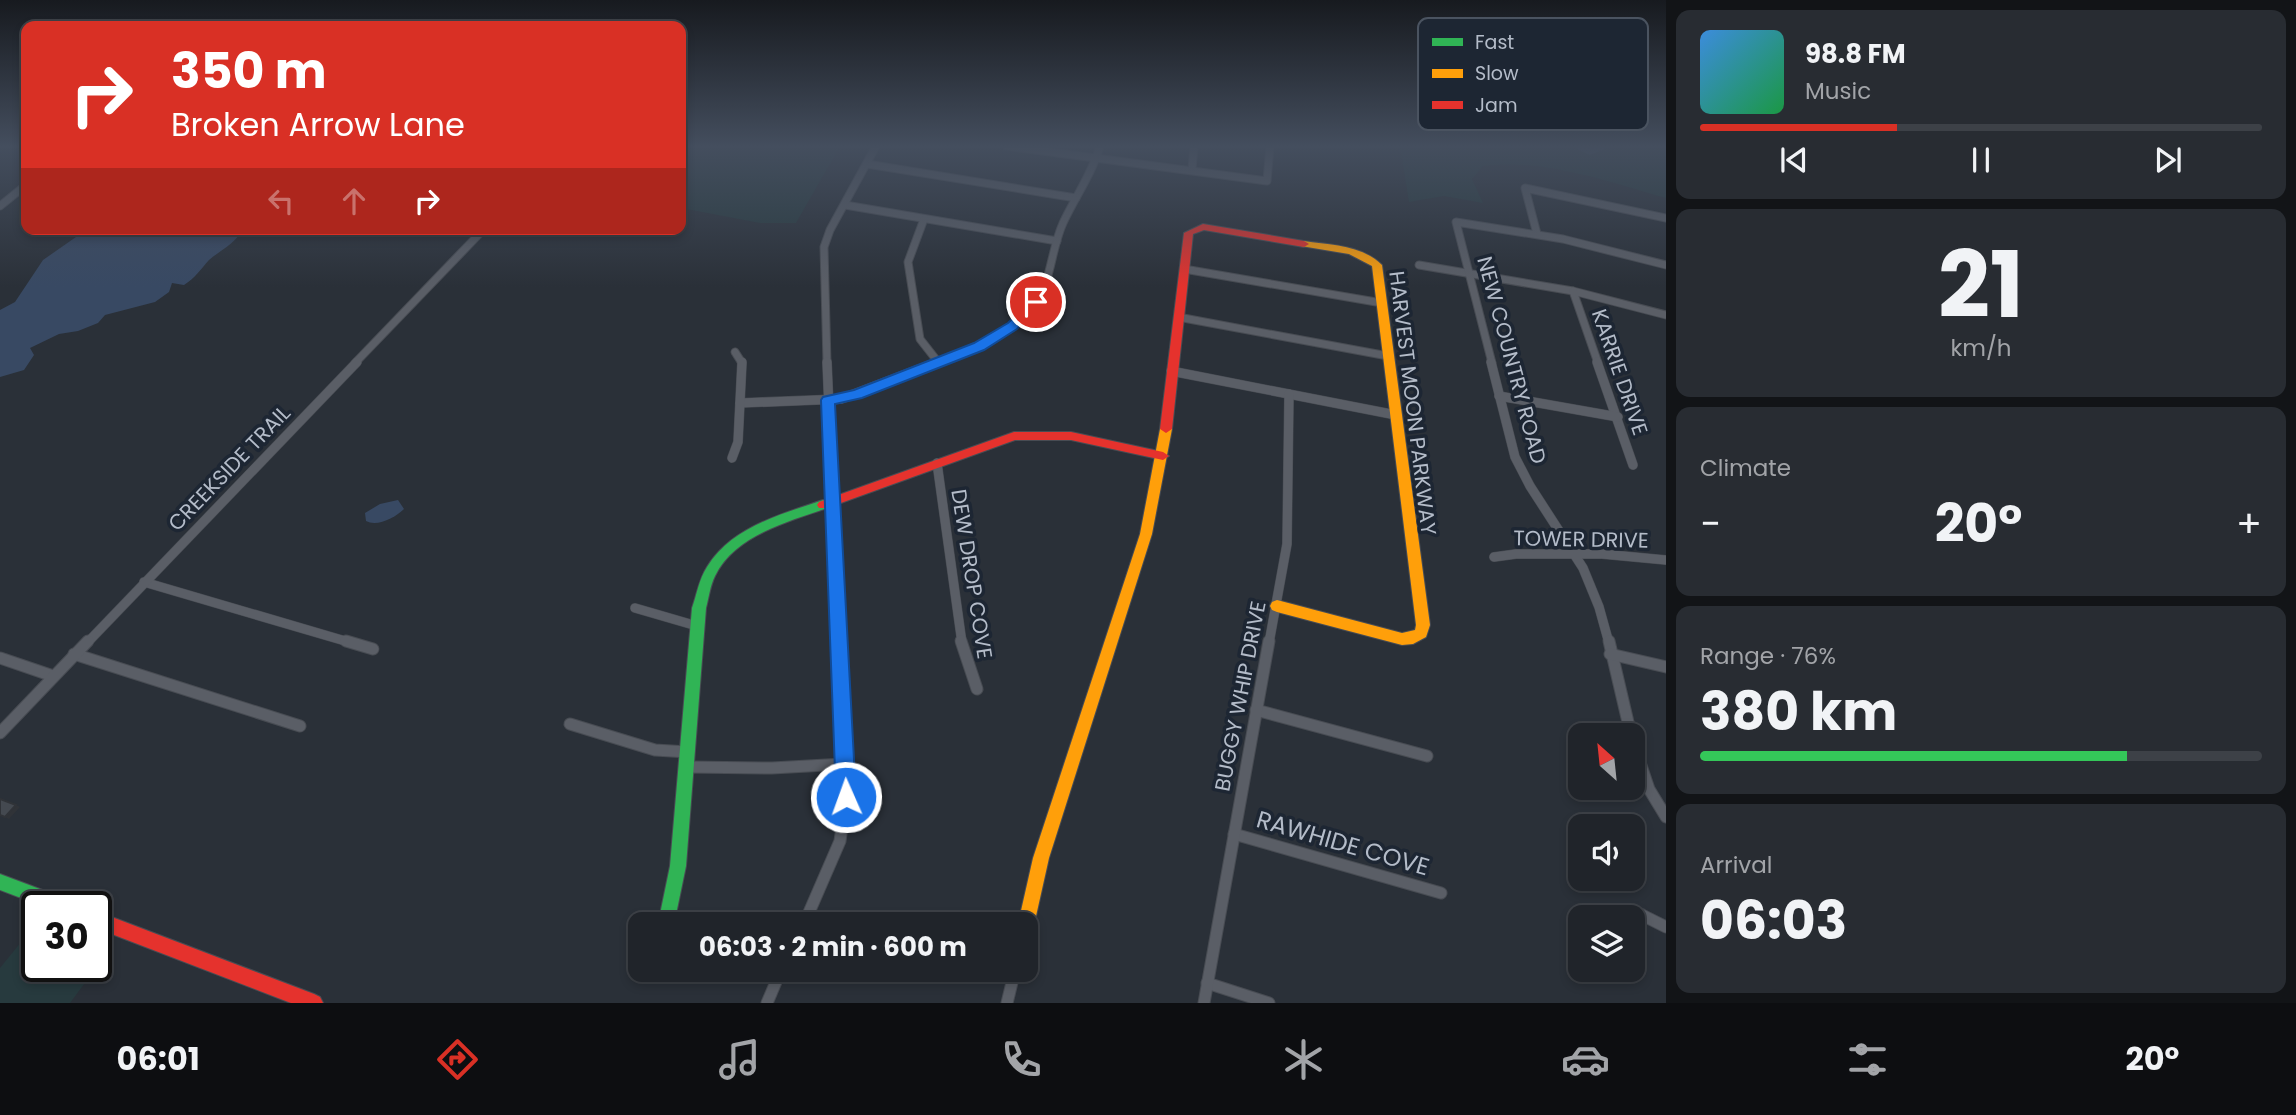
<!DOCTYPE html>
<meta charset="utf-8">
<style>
:root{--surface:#20242a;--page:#282c32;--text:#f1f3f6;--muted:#a2a4a8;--line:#3d4147;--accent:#d93025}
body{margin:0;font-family:Poppins,sans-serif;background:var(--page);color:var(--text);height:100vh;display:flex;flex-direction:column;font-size:26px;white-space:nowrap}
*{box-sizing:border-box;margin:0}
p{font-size:23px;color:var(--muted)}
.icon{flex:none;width:38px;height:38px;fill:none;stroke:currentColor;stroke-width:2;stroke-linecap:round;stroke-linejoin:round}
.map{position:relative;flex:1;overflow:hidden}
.panel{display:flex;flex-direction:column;gap:10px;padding:10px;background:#121417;width:630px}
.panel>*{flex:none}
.guide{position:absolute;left:21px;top:21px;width:665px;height:214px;border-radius:14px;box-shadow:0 4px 10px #0003,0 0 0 2px var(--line);background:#d93025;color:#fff;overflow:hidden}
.needle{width:46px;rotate:333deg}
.buttons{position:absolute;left:1568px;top:723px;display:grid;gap:14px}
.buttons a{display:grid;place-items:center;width:77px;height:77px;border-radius:14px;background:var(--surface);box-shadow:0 4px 10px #0003,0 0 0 2px var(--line);font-size:35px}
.speed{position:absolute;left:21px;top:891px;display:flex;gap:14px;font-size:35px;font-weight:700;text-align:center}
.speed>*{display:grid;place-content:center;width:91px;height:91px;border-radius:50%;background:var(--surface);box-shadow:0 4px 10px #0003,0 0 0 2px var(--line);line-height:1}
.speed .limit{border:4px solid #111;border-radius:10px;background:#fff;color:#111}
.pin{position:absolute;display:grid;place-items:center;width:60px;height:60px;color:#fff;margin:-30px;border:4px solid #fff;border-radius:50%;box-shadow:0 2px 7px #0007}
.me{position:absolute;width:77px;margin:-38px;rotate:358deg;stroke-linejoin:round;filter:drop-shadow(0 0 5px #0008)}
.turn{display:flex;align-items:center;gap:24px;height:147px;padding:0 35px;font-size:32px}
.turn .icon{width:91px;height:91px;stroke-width:2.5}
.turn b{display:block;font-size:49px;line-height:60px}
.lanes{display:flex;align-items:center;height:66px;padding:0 35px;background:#0003;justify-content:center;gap:35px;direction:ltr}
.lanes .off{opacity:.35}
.big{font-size:52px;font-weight:700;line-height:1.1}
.panel .widget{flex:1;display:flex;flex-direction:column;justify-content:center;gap:10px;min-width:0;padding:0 24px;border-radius:14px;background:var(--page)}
.panel .dial{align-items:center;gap:0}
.dial b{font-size:91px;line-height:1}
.song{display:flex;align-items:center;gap:21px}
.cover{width:84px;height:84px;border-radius:10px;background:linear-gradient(135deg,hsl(210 70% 55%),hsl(140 70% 35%))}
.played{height:7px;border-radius:4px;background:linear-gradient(90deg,var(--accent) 35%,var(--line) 35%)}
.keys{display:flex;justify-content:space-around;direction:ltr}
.heat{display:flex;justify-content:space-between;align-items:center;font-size:38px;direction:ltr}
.charge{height:10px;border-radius:5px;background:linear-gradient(90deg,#34c759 76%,var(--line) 0)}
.trip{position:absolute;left:628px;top:912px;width:410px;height:70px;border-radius:14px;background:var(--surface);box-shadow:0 4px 10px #0003,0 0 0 2px var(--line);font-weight:700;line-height:70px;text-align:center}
.dock{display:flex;height:112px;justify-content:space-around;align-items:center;background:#0d0e11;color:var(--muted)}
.dock .icon{width:49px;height:49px}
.dock .selected{color:var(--accent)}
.dock b{font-size:32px;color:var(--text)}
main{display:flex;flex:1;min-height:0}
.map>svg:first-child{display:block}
</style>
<main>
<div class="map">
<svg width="1666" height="1003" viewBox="0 0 1666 1003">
<rect width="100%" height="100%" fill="#2a3038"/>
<g fill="#273a3e">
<polygon points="681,146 840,146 796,223 760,223 681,208"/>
<path d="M1400,146h266v52c-57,-16 -123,-40 -183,-32l-11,13 11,24 -39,-7 -35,6z"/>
<polygon points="26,936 37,941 37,966 96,968 70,1003 0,1003 0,968"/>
</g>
<g fill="#384963">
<path d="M76,229h167c-8,15 -21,20 -34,31 -8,9 -14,18 -25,25l-12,-2 -3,9 -14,10 -50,13 -7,8 -20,8 -19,3 -29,14 4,7 -10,15 -24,7v-67l15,-8 28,-42 33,-23z"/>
<path d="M398,500l6,9c-9,9 -27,18 -38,12l-1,-8 15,-9z"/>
</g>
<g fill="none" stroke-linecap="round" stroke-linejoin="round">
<polygon fill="#384963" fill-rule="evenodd" points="1570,146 1612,146 1590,155"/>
<g stroke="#484c53" stroke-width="9">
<g id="street-far2">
<polyline points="1006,146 1267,181 1270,146"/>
<polyline points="867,164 1076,198"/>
<polyline points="1192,169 1194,146"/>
<polyline points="845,205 1057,241"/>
<polyline points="0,206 26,185"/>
<polyline points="924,219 908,262 920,339 938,362"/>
<polyline points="1537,234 1525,188 1666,218"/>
<polyline points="1419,265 1573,291 1666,315"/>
<polyline points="1184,269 1382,303"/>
<polyline points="1573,291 1598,363"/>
<polyline points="1178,317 1388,356"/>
<polyline points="735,352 742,363"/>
<polyline points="355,363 484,229"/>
<polyline points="827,363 824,247 830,230 876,146"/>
<path d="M934,363c40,-15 95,-33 111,-78 7,-20 9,-42 18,-62 12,-26 29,-49 37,-77"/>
<polyline points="1492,363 1456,222 1563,239 1666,265"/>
</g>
</g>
<g stroke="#484c53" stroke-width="10">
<g id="street-far1">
<polyline points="827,362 839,643"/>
<polyline points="1491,362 1515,457 1530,486 1583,568 1599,607 1609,643"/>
<polyline points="1597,362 1633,465"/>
<polyline points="1171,371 1396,415"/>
<polyline points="1499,396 1618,417"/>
<polyline points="740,403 841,399 938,362"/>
<polyline points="732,458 738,442 742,362"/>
<polyline points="937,463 962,643"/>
<polyline points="1494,557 1516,554 1602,554 1666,560"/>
<polyline points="144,582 352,643"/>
<polyline points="635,608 697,626"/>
<polyline points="87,643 357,362"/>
<polyline points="1269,643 1287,544 1289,394"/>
</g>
</g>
<g stroke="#484c53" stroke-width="13">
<g id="street">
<polyline points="346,641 373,649"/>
<polyline points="961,641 977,689"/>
<polyline points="1609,641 1631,735"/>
<polyline points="74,654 300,726"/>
<polyline points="1610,654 1666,667"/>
<polyline points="0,658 53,676"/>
<polyline points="1256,710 1427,756"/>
<polyline points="570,724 655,750 688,752"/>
<polyline points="0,733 88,641"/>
<polyline points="1633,742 1649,789 1666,817"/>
<polyline points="687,767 772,768 844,764"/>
<polyline points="1234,834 1441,893"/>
<polyline points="1640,914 1666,927"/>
<polyline points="804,924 840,841 846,798 839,641"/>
<polyline points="649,976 651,970"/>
<polyline points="1207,983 1269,1003"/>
<polyline points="767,1003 781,970"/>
<polyline points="1007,1003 1015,970"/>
<polyline points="1204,1003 1269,641"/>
</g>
</g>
<g stroke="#484c53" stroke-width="2">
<g id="fast">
<path d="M823,500l4,2 2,3 -2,3c-39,14 -92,27 -112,68 -5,10 -6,21 -9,32l-20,258 -12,58h-16l12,-58 22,-258c5,-14 7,-29 15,-41 24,-40 75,-53 116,-67z"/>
<polygon points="0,874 69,900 71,906 42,906 0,890"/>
</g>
</g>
<g stroke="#484c53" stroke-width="2">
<g id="slow">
<path d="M1304,241c27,4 58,4 78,24l48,360 -4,12 -13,7 -11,1 -125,-33 -5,-2 -2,-4 2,-4 5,-2 125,33 13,-3 1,-5 -44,-359 -23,-12 -48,-8 -2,-2z"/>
<polygon points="1166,425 1172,429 1152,534 1049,858 1034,925 1032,931 1026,933 1026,924 1018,924 1033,858 1140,534 1160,429"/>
</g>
</g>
<g stroke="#484c53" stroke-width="2">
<g id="jam">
<polygon points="1203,224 1304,241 1309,244 1304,247 1204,230 1193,234 1172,429 1166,433 1160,429 1184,233"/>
<polygon points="1014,432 1071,432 1163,452 1169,456 1163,460 1071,440 1015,440 827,508 819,508 817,505 819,502"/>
<polygon points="96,911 314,994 320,997 323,1003 291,1003 96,928"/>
</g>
</g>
<use href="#street-far2" stroke="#5a5e66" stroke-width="7"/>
<use href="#street-far1" stroke="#5a5e66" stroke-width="9"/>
<use href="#street" stroke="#5a5e66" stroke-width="11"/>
<use href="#fast" fill="#30b455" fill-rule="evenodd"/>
<use href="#slow" fill="#ff9f0a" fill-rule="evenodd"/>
<use href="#jam" fill="#e5322d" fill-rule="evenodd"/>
</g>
<polygon fill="#303338" points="16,805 20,807 9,819 5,817"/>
<polygon fill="#444950" stroke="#303338" stroke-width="2" points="0,799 16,805 5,817 0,815"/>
<linearGradient id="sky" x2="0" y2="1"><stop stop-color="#171a1f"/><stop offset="0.51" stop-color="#444e5e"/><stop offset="1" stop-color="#444e5e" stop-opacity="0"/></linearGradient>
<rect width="1666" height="287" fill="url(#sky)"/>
<polygon fill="#1a73e8" stroke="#114b97" stroke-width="2" points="1036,297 1043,302 1017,329 984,350 862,398 835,404 856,797 853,804 846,807 839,804 836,797 821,400 823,397 854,390 974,343 1008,323 1032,299"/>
<g text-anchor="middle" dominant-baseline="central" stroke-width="7" stroke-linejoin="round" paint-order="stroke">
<g font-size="21" fill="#b4bcc9" stroke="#1d2633">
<text transform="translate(1512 360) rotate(75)">NEW COUNTRY ROAD</text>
<text transform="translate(1620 372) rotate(71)">KARRIE DRIVE</text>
<text transform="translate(1413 403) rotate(83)">HARVEST MOON PARKWAY</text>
<text transform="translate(229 468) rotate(-46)">CREEKSIDE TRAIL</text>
<text transform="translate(1581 539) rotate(1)">TOWER DRIVE</text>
<text transform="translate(972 574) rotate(81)">DEW DROP COVE</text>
<text transform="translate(1240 696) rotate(-79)">BUGGY WHIP DRIVE</text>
</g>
<g font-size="24" fill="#b4bcc9" stroke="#1d2633">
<text transform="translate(1343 843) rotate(16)">RAWHIDE COVE</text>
</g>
</g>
<rect x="1418" y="18" width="230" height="112" rx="10" fill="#1d2633" stroke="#4a5360" stroke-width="2"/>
<rect x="1432" y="38" width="31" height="8" fill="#30b455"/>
<rect x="1432" y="69" width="31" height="9" fill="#ff9f0a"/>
<rect x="1432" y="101" width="31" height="8" fill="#e5322d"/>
<g font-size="19" fill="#b4bcc9">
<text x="1475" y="49">Fast</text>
<text x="1475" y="80">Slow</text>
<text x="1475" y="112">Jam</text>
</g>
</svg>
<div class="buttons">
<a><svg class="needle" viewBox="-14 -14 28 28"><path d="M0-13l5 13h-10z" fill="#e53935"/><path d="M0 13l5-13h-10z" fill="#a2a4a8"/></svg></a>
<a><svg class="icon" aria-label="sound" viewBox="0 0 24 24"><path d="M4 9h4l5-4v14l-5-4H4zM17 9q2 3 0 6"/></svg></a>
<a><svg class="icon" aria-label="layers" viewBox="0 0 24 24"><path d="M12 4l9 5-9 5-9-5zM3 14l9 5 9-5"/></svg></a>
</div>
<div class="speed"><div class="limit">30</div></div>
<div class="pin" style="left:1036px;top:302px;background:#d93025"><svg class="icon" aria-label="arrive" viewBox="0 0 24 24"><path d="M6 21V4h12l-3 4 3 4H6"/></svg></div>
<svg class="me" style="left:846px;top:797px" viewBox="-20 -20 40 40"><circle r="17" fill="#1a73e8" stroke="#fff" stroke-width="3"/><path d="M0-11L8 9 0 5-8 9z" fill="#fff"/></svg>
<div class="trip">06:03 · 2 min · 600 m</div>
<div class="guide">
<div class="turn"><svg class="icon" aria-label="right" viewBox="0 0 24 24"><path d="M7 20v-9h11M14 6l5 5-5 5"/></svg><div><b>350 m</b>Broken Arrow Lane</div></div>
<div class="lanes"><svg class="icon off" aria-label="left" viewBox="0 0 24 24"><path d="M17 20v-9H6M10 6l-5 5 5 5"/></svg><svg class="icon off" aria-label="ahead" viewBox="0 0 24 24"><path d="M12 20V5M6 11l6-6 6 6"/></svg><svg class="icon" aria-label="right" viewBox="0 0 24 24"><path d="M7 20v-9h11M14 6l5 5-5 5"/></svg></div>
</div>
</div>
<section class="panel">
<div class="widget">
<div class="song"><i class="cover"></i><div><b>98.8 FM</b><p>Music</p></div></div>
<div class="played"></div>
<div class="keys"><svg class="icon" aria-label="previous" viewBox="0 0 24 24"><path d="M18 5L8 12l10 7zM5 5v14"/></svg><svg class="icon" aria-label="pause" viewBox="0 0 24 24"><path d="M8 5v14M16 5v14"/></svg><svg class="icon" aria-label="next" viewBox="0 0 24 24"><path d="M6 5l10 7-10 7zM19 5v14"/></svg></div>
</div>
<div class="widget dial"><b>21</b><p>km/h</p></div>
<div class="widget"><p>Climate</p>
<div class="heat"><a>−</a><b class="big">20°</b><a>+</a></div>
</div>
<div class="widget"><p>Range · 76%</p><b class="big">380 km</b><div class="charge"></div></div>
<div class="widget"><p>Arrival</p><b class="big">06:03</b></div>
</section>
</main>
<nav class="dock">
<b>06:01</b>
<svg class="icon selected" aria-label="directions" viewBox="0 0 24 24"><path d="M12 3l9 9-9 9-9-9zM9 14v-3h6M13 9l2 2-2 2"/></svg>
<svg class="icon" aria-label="music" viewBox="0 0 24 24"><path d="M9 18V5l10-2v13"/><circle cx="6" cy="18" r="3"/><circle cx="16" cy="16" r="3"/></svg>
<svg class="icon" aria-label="phone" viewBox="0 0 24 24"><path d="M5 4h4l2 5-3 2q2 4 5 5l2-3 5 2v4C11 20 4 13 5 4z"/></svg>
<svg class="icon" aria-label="climate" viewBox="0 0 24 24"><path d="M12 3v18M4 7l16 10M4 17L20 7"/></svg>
<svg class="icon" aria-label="car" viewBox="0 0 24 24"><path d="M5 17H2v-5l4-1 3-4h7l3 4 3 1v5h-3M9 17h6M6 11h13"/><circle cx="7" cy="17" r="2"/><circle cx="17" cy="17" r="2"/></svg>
<svg class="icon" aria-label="filters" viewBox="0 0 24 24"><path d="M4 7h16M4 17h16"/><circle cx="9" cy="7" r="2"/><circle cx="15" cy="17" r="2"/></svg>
<b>20°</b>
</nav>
